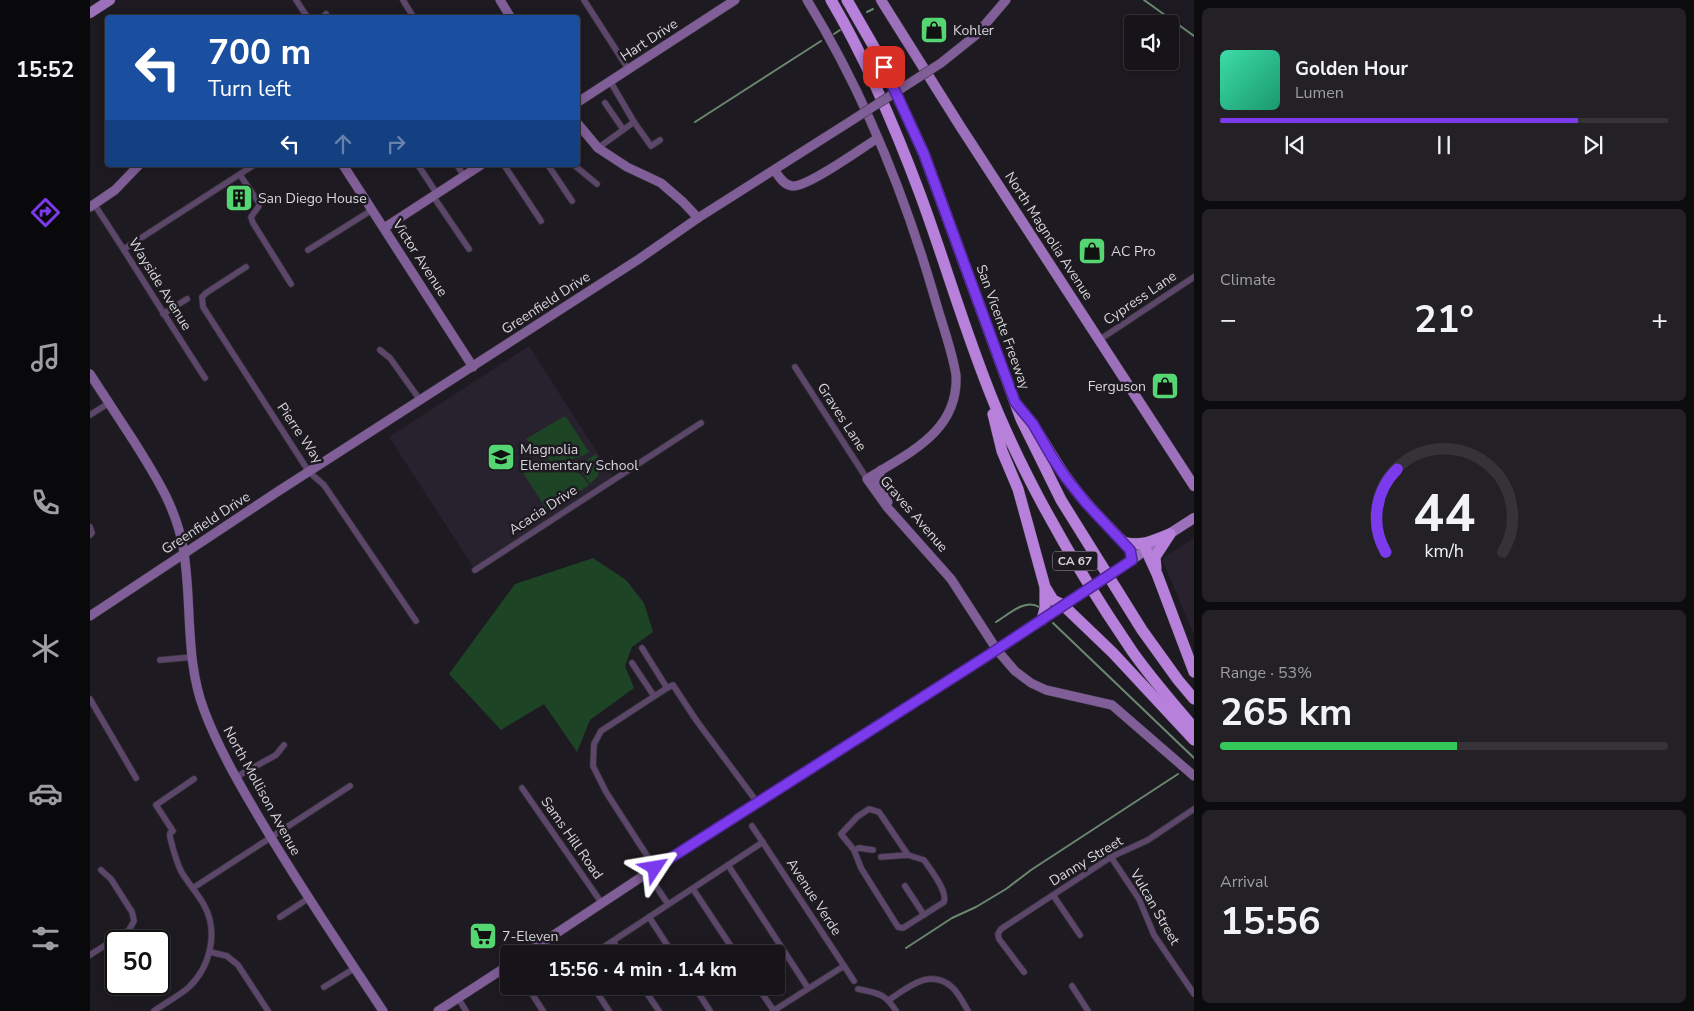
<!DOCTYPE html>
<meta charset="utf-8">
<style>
:root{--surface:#161419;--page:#232126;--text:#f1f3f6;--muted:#9e9ea2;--line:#353338;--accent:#7c3aed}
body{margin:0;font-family:"Nunito Sans",sans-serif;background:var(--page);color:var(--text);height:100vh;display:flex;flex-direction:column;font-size:19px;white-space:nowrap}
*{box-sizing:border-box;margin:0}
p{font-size:16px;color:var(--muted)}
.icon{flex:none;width:28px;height:28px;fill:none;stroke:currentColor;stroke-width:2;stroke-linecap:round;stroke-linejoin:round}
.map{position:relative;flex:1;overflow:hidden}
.panel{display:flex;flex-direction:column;gap:8px;padding:8px;background:#0c0b0e;width:500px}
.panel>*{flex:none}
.guide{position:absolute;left:15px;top:15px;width:475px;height:152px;border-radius:5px;box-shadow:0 2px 12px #0003,0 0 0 1px var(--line);background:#1a4fa0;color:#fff;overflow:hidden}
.fabs{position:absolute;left:1034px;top:15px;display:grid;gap:10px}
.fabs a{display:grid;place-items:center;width:55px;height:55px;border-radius:5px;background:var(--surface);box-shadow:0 2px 12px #0003,0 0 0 1px var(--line);font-size:25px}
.speed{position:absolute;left:15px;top:930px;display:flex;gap:10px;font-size:25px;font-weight:700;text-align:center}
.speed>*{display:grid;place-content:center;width:65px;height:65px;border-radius:50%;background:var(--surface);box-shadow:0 2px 12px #0003,0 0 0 1px var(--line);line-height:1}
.speed .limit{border:2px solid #111;border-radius:8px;background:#fff;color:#111}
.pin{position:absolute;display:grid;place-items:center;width:42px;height:42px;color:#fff;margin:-21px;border-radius:10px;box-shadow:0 2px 8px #0006}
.me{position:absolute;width:55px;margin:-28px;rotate:57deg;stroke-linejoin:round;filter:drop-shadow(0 0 4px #0008)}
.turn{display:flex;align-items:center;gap:18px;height:105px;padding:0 20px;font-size:22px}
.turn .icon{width:65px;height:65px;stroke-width:2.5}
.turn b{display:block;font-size:35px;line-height:42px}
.lanes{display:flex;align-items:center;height:48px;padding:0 20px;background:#0003;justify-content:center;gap:25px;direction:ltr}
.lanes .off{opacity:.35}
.big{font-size:38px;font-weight:700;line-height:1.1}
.panel .tile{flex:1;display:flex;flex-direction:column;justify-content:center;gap:8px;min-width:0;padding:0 18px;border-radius:8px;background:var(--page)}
.panel .dial{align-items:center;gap:0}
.dial svg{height:130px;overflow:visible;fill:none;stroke:var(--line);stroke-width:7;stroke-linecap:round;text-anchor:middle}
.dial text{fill:var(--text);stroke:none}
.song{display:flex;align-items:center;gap:15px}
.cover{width:60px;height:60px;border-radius:8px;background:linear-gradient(135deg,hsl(160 70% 55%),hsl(160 70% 35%))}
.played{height:5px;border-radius:2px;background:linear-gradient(90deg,var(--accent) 80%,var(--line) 80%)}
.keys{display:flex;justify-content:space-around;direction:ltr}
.heat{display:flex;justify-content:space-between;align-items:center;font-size:28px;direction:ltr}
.charge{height:8px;border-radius:4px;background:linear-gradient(90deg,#34c759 53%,var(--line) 0)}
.trip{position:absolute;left:410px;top:945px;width:285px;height:50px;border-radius:5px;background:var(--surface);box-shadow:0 2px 12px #0003,0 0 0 1px var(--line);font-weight:700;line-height:50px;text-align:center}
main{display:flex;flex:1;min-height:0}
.menu{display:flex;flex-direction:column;width:90px;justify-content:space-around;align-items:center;background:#09080a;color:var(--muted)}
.menu .icon{width:35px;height:35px}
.menu .current{color:var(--accent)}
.menu b{font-size:22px;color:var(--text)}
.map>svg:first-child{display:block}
</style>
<main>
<nav class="menu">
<b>15:52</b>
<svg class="icon current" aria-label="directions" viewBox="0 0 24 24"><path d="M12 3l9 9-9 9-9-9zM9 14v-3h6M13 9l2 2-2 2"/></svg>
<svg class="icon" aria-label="music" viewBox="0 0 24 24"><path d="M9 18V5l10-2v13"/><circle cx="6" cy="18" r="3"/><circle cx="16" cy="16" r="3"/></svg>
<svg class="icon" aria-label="phone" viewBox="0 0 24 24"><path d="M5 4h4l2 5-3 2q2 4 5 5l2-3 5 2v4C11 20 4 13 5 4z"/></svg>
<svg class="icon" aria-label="climate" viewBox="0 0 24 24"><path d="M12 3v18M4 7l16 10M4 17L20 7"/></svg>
<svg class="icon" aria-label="car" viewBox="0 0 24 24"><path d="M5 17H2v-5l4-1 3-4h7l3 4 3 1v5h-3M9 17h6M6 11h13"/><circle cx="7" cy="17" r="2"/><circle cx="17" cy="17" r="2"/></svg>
<svg class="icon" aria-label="filters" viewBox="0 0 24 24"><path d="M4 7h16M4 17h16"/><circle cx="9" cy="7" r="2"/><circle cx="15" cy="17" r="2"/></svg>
</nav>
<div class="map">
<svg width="1104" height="1011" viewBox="0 0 1104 1011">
<rect width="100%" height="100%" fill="#1e1a21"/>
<g fill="#28212e">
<polygon points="439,346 523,477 383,567 299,437"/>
<polygon points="1104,538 1104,635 1072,559"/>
</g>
<g fill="#1d4425">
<path d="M473,417h3l23,35c-15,10 -23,7 -39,9 17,4 30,9 39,24l-39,26 -3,-1 -24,-37c6,-7 17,-14 27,-13l-16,-11 -8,-10z"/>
<polygon points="506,454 511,464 508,476 500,484 488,466"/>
<polygon points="503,558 536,580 554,603 563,632 542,647 535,666 544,688 500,720 487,752 454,704 411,730 359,674 425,584"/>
</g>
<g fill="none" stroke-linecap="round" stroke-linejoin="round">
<g stroke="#69886f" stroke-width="2">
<polyline points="1054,0 1104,36"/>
<polyline points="777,12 783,9"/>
<polyline points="744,34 750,30"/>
<polyline points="605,122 731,41"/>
<path d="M906,622c12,-7 29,-24 43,-15"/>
<polyline points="963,623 1104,758"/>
<polyline points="816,948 862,918 886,907 916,889 941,870 1088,774"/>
</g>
<g stroke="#38343b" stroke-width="7">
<g id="street">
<polyline points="206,0 218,18"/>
<polyline points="313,0 324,18"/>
<polyline points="494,0 539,70"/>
<polyline points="232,18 236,14 238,18"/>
<polyline points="515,103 533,129"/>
<polyline points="544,122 561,146 570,140"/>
<polyline points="508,148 544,122 520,81"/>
<polyline points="328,165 347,194"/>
<polyline points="367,165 374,176"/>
<polyline points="414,165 451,221"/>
<polyline points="458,165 482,201"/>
<polyline points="484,165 507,184"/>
<polyline points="150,175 169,203 169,206 161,217 163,223 201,284"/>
<polyline points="343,196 379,249"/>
<path d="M4,204c38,57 73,116 111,174"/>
<polyline points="34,249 164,165"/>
<polyline points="218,250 282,210"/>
<polyline points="156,267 116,293 112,297 113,307 219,472 234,485 326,621"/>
<polyline points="73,314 97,299"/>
<polyline points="1009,340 1104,277"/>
<polyline points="290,350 300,358 330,400"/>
<polyline points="705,367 777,479"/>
<polyline points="0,415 19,403"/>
<polyline points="0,527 2,533 0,535"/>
<polyline points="385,570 611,423"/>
<polyline points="552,648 577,688"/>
<polyline points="70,660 103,657"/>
<polyline points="542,663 564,696"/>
<polyline points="0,699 46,778"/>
<polyline points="146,777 186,755 194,745"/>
<polyline points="432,788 511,902"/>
<path d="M779,809l10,3 29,43 16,5c6,9 24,31 20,42l-41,26 -5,-1 -37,-59 -7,-18 -13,-16 16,-17z"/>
<polyline points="662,826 764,981"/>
<polyline points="764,850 769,848 783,850"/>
<polyline points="791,857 818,855"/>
<polyline points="1021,857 1049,899 1064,935 1104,994"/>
<polyline points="638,865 718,988"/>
<polyline points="565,868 516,792 503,766 504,744 511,731 577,688 583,685 606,720 667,802"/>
<polyline points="557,873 578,904"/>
<polyline points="815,886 834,915"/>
<polyline points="103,888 260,786"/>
<polyline points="603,889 646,954"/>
<polyline points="963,895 990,935"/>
<polyline points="190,917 219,898"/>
<polyline points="559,917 583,954"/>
<polyline points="523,941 531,954"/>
<polyline points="120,952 137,956 148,965 178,1011"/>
<polyline points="503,954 673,842"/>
<polyline points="0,955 39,930 44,921 42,912 21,879 11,870"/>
<polyline points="934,972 909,939 908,934 911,929 1021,857 1058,840 1104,809"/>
<polyline points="437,986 453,1011"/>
<polyline points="503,986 519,1011"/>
<polyline points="552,986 569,1011"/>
<polyline points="604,986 620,1011"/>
<polyline points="667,986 684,1011"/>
<polyline points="982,986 998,1011"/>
<polyline points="234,987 265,968"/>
<path d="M768,989c19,4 27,4 38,22"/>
<polyline points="368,998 376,1011"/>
<path d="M799,1000c19,-13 42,-33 64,-12 6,6 11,16 15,23"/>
<path d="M64,1011c11,-8 25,-15 35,-24 21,-20 30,-55 15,-82 -6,-11 -15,-21 -22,-32 -6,-11 -9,-24 -12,-36v-4l3,-2 -17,-26 38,-26"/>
<polyline points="683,1011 754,966"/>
</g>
</g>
<g stroke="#38343b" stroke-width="10">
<g id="secondary">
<polyline points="410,0 421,18"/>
<path d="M717,0c57,93 98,195 128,299 7,25 17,51 21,76 3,57 -48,78 -89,104l20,28 64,72 46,71 18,21 16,12 15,7 66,15 82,71"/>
<polyline points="851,63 886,35 916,0"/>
<polyline points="488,102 645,0"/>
<polyline points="488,124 508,148 537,167 571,183 593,202 608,218"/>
<polyline points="253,165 383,367"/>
<path d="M685,171c4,6 9,14 17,15 15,2 71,-39 86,-48"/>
<polyline points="0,207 25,190 49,165"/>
<polyline points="294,228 391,165"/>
<path d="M0,374c15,23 30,46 45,69 22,35 43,68 49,110 8,51 1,107 20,157 14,37 33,70 53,104 39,67 83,132 126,197"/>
<polyline points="791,470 788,480 798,502"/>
<polyline points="0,616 187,492 549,259 608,218 764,119"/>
<polyline points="435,954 565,868 897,656 973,605"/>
<polyline points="348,1011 419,965"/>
</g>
</g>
<g stroke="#38343b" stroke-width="11">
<g id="primary">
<polyline points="791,0 870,126 1104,486"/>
<polyline points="0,13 20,0"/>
<polyline points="1073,538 1104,518"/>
<polyline points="1033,566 1061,546"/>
<polyline points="973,605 988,596"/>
</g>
</g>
<g stroke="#38343b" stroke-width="12">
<g id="highway">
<path d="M741,0c36,61 64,127 89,194 27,73 48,149 79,221 36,83 82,161 133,236 19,27 41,52 62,77"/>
<polyline points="757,0 788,54 834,154 931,419 971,500 1052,630 1088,680 1104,699"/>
<path d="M931,410c18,20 29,45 45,67 18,26 42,49 64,72l2,11"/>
<polyline points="903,414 912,451 928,489 955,587 963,600 973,605 1023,653 1104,740"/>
<path d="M1033,542c19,5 28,-1 47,-8"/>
<polyline points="1056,550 1067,574 1104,672"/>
<polyline points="1066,568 1065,557 1080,534"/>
<polyline points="952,620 955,608 955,589"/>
</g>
</g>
<use href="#street" stroke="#5c476b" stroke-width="5.5"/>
<use href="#secondary" stroke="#805e98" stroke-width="9"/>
<use href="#primary" stroke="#9c70bb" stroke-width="10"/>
<use href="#highway" stroke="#b680db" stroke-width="11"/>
<g stroke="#38343b" stroke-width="10" stroke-linecap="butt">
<polyline id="secondary-bridge" points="764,119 851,63"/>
</g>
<g stroke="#38343b" stroke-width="11" stroke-linecap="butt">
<polyline id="primary-bridge" points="988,596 1033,566"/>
</g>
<use href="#secondary-bridge" stroke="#805e98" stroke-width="9"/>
<use href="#primary-bridge" stroke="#9c70bb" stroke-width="10"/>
</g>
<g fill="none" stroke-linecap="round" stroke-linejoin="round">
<g stroke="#51269a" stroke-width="12">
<polyline id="route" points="565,868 897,656 1042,560 1040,550 996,503 976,478 962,457 943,424 925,402 834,154 794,67"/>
</g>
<use href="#route" stroke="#7c3aed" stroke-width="9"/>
</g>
<defs>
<g id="shop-square" transform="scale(1.4375)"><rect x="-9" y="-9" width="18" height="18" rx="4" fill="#55d672" stroke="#1e1a21"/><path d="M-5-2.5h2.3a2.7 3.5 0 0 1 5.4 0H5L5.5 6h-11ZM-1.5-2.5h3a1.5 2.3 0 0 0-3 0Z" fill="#111"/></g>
<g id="building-square" transform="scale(1.4375)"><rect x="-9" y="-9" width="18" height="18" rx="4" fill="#55d672" stroke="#1e1a21"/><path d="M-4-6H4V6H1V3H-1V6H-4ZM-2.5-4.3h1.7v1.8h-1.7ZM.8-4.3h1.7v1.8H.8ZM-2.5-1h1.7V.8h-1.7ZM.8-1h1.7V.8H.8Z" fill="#111"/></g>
<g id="school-square" transform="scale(1.4375)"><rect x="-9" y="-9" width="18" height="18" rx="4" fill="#55d672" stroke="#1e1a21"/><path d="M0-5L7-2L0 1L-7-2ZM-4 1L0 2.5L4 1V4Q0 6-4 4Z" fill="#111"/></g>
<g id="supermarket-square" transform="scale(1.4375)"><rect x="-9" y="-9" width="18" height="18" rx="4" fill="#55d672" stroke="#1e1a21"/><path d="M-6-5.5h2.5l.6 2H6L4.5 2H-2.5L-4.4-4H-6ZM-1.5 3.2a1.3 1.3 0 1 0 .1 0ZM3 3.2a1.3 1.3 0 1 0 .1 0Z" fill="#111"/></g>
</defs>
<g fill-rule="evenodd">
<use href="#shop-square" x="844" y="30"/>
<use href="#building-square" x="149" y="198"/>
<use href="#shop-square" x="1002" y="251"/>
<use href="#shop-square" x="1075" y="386"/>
<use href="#school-square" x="411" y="457"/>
<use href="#supermarket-square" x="393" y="936"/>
</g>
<g text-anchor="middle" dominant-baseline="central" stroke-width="5" stroke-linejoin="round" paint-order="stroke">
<rect fill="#1e1a21" stroke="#a09da3" stroke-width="1" x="962.5" y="551.5" width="45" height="19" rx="4"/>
<g font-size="12" font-weight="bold" fill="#d8d5db">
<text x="985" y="561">CA 67</text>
</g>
<g font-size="14" fill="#d8d5db" stroke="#1e1a21" text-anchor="start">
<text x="863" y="30">Kohler</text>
<text x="168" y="198">San Diego House</text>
<text x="1021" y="251">AC Pro</text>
<text x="1056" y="386" text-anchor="end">Ferguson</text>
<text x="430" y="449">Magnolia<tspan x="430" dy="16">Elementary School</tspan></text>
<text x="412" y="936">7-Eleven</text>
</g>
<g font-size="14" fill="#d8d5db" stroke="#1e1a21">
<text transform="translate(559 40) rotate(-33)">Hart Drive</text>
<text transform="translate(959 236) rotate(57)">North Magnolia Avenue</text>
<text transform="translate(330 258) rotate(57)">Victor Avenue</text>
<text transform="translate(70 284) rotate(58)">Wayside Avenue</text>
<text transform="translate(1050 298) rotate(-34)">Cypress Lane</text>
<text transform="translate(456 303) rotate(-33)">Greenfield Drive</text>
<text transform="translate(913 327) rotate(70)">San Vicente Freeway</text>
<text transform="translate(752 417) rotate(57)">Graves Lane</text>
<text transform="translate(210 433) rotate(56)">Pierre Way</text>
<text transform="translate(453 510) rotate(-33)">Acacia Drive</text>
<text transform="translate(824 514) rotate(49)">Graves Avenue</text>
<text transform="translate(116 523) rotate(-33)">Greenfield Drive</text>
<text transform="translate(172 791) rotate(61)">North Mollison Avenue</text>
<text transform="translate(482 838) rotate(55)">Sams Hill Road</text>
<text transform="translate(996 861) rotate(-31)">Danny Street</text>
<text transform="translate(724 897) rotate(57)">Avenue Verde</text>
<text transform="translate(1065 907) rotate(60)">Vulcan Street</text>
</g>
</g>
</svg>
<div class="fabs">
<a><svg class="icon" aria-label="sound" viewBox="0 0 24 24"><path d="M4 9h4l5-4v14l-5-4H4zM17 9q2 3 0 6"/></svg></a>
</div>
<div class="speed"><div class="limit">50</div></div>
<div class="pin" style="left:794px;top:67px;background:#d93025"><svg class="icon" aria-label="arrive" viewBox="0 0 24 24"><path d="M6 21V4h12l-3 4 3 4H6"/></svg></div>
<svg class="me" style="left:565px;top:868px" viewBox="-20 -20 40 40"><path d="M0-17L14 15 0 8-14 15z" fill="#7c3aed" stroke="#fff" stroke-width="4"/></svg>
<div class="trip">15:56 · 4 min · 1.4 km</div>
<div class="guide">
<div class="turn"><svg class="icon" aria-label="left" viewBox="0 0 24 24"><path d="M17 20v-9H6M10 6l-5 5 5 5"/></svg><div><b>700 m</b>Turn left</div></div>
<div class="lanes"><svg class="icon" aria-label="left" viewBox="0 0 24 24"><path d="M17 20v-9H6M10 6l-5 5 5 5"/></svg><svg class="icon off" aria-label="ahead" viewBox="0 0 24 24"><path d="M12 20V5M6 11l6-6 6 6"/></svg><svg class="icon off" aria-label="right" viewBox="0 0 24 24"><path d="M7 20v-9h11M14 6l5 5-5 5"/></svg></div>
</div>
</div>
<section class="panel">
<div class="tile">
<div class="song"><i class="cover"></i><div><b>Golden Hour</b><p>Lumen</p></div></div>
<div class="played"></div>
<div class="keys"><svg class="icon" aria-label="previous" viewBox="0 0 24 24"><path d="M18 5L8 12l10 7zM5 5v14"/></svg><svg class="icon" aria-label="pause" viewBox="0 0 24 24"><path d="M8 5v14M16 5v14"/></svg><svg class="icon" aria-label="next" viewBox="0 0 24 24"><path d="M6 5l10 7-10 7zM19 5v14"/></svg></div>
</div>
<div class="tile"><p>Climate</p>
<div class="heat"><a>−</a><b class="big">21°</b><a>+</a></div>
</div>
<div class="tile dial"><svg viewBox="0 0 100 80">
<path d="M14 69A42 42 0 1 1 86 69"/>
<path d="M14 69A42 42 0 0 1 21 18" stroke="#7c3aed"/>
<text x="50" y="56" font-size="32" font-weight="700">44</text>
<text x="50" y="72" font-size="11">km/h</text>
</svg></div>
<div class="tile"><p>Range · 53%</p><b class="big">265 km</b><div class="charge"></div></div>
<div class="tile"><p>Arrival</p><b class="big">15:56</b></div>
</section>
</main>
